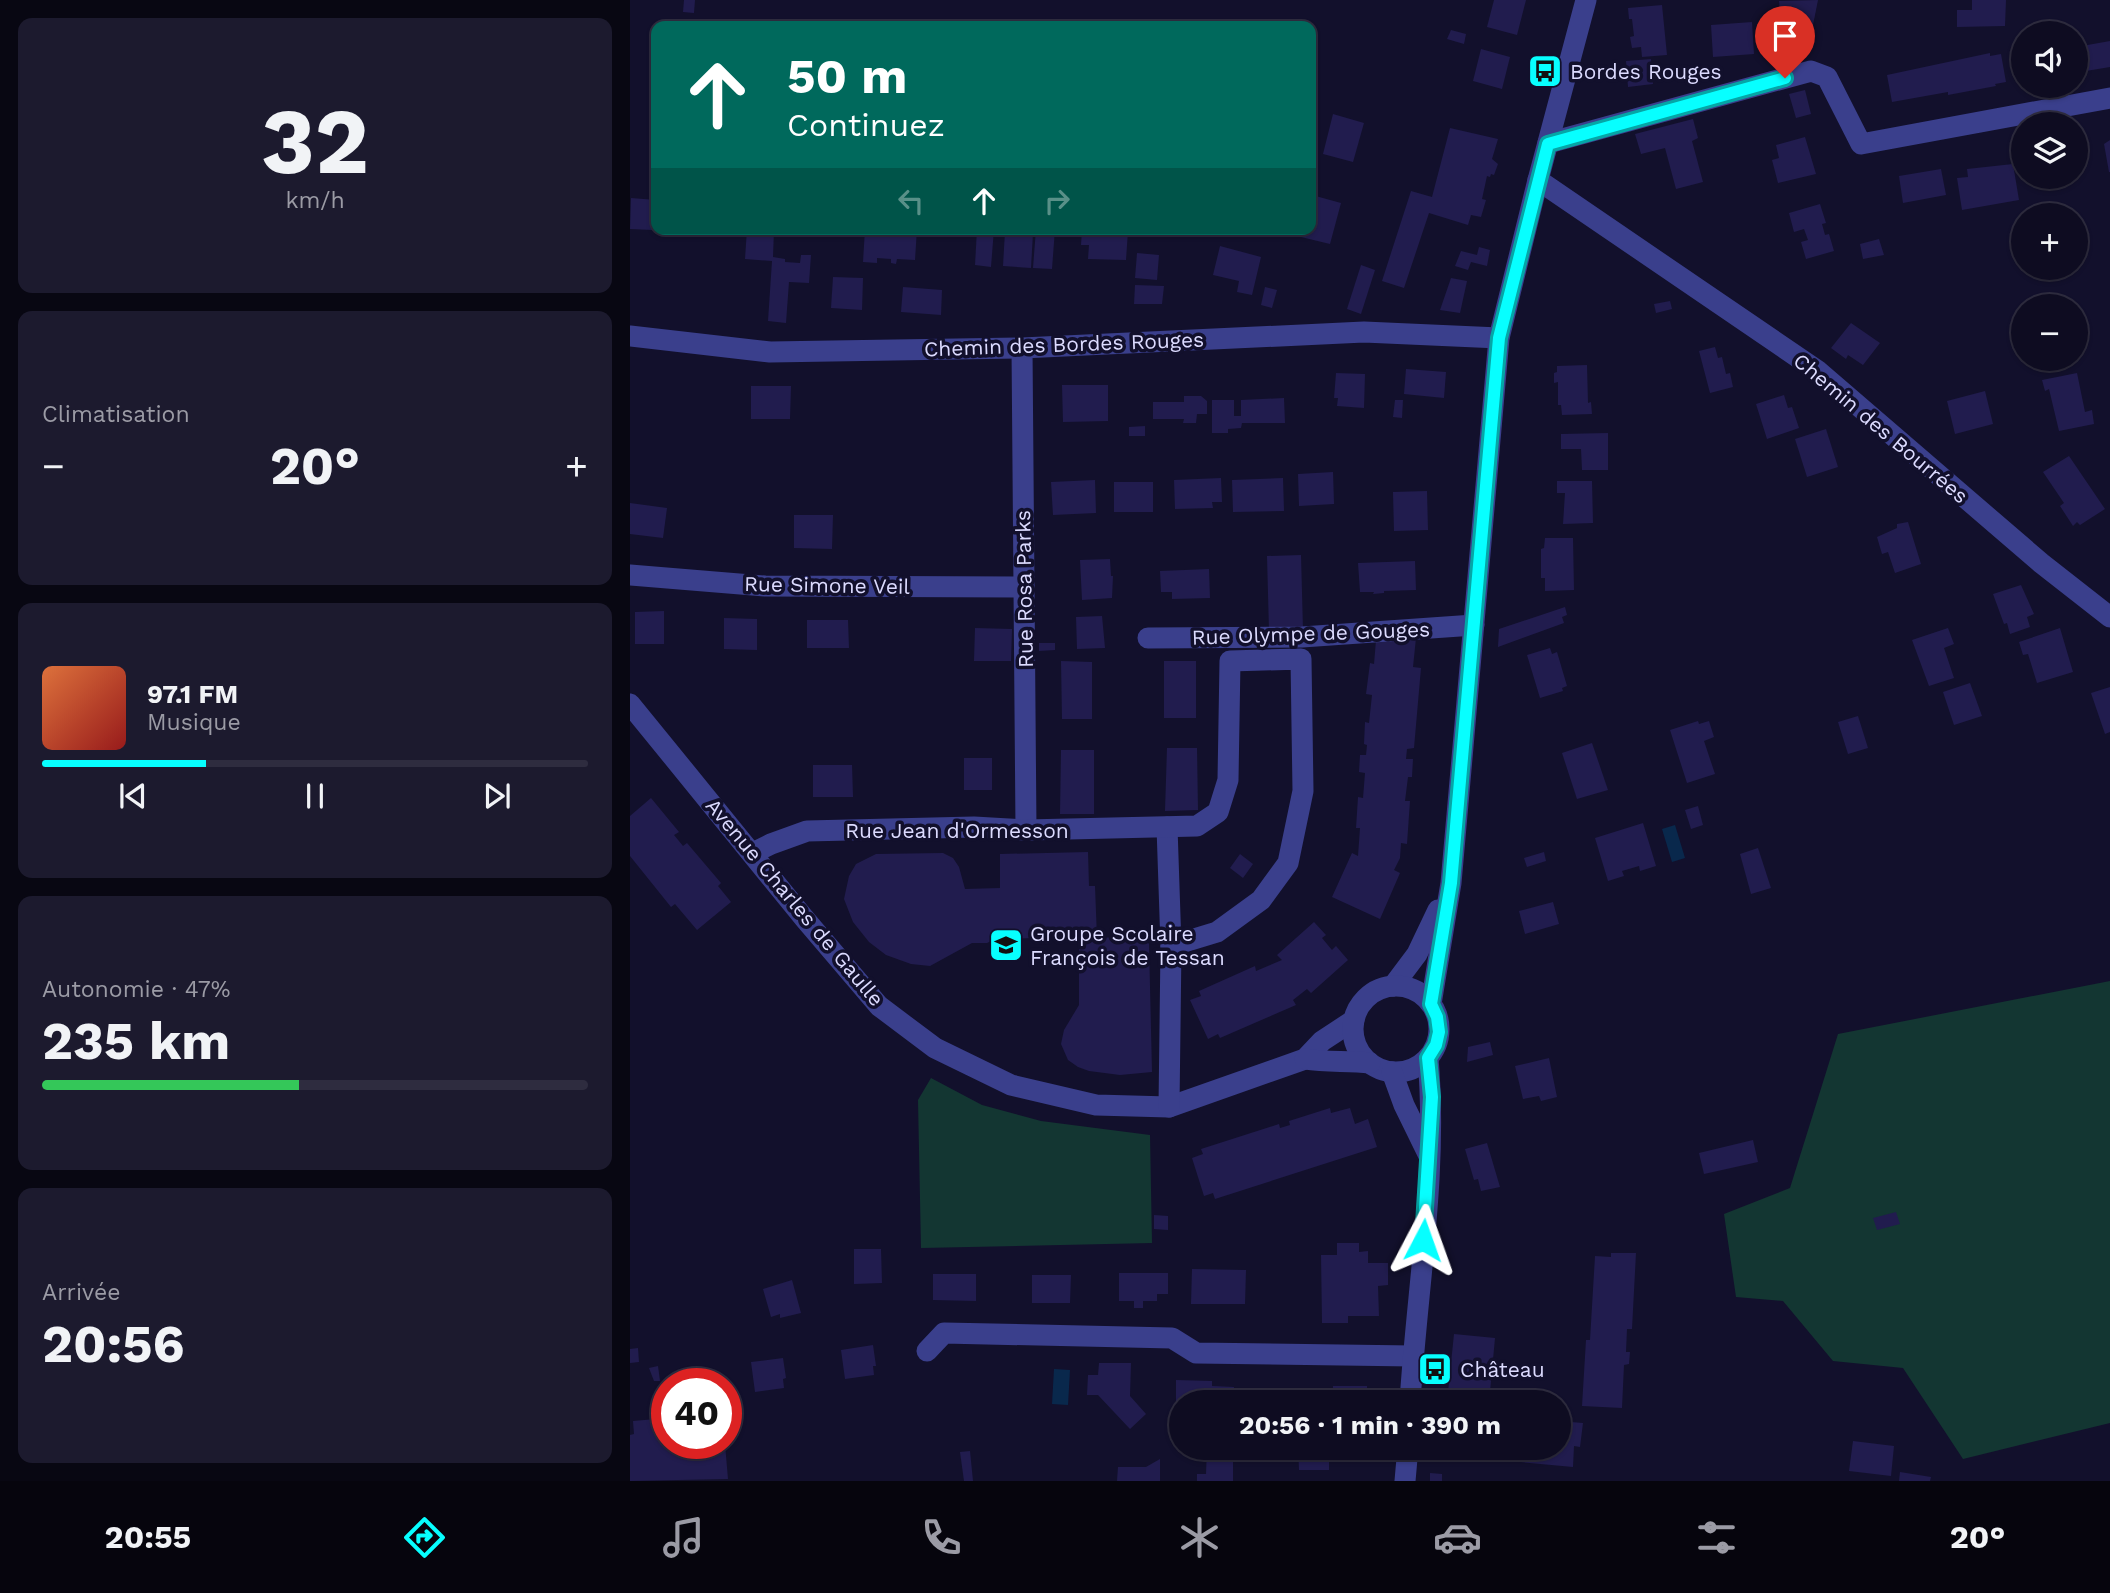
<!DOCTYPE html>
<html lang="fr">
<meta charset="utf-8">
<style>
:root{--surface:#0e0c21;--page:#1c1a2e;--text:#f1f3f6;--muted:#9b9ba5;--line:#2e2c3f;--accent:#07ffff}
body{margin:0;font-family:"Work Sans",sans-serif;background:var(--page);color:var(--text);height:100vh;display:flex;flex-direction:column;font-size:26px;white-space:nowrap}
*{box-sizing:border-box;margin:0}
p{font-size:23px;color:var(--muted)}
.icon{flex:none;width:38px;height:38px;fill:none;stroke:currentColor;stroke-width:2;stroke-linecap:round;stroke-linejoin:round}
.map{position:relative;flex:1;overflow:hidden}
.drawer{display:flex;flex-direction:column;gap:18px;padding:18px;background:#080712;width:630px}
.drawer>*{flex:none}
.top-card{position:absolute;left:21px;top:21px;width:665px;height:214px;border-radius:14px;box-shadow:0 2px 5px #0004,0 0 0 2px var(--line);background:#00695c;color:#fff;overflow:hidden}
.tools{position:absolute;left:1381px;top:21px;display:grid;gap:14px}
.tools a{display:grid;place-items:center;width:77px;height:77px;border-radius:50%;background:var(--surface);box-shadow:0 2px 5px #0004,0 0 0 2px var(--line);font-size:35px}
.speed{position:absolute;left:21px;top:1368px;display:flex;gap:14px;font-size:35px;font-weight:700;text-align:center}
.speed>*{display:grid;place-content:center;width:91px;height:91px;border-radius:50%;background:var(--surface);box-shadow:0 2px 5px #0004,0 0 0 2px var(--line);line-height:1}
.speed .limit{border:10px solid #d22;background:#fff;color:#111}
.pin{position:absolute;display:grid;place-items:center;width:60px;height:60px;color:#fff;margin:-72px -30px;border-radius:50% 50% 50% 0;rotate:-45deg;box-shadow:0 0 7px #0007}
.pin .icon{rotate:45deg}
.me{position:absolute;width:77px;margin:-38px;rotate:4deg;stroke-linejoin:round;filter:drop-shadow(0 0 5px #0008)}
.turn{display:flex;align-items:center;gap:24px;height:147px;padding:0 21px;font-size:32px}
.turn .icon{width:91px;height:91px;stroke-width:2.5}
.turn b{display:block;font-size:49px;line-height:60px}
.lanes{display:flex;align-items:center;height:66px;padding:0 21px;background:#0003;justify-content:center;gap:35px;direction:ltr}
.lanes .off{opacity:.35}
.big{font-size:52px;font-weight:700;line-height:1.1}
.drawer .card{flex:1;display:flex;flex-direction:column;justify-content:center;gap:10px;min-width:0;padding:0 24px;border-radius:14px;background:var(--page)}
.drawer .dial{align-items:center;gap:0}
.dial b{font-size:91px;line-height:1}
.song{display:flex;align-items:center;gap:21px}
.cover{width:84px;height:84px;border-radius:10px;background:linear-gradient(135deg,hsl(20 70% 55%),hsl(0 70% 35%))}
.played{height:7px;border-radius:4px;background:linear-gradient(90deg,var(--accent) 30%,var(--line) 30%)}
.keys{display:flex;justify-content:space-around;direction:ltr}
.heat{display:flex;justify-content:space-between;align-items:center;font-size:38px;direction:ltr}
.charge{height:10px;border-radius:5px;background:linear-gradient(90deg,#34c759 47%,var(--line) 0)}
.trip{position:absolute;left:539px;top:1390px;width:402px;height:70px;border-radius:35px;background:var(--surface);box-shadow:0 2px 5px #0004,0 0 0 2px var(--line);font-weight:700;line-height:70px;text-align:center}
.dock{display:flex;height:112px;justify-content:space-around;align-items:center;background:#06050d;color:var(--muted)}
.dock .icon{width:49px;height:49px}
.dock .selected{color:var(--accent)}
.dock b{font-size:32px;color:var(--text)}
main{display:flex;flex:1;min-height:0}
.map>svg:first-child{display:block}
</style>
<main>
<section class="drawer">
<div class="card dial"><b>32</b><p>km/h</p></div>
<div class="card"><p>Climatisation</p>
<div class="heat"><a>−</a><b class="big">20°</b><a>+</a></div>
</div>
<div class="card">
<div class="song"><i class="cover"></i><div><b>97.1 FM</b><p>Musique</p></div></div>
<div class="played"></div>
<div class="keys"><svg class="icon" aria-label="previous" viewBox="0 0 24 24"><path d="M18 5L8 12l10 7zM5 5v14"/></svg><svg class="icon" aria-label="pause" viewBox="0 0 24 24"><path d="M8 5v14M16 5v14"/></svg><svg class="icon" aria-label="next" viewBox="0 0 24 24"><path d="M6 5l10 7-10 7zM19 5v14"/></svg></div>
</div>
<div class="card"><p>Autonomie · 47%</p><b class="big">235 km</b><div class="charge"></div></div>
<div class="card"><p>Arrivée</p><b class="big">20:56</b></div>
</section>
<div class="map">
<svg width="1480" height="1481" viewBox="0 0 1480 1481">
<rect width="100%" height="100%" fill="#12102c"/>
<g fill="#133632">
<polygon points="1480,981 1480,1423 1333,1459 1273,1368 1203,1361 1153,1301 1106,1297 1094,1214 1160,1188 1208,1034"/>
<polygon points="301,1078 352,1105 411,1121 520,1135 522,1243 291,1248 288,1100"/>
</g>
<g fill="#09284c">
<polygon points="1045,825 1055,858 1042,862 1032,829"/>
<polygon points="424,1369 440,1370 438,1405 422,1404"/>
</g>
<g fill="#211c4e">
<polygon points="54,0 65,0 64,13 53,12"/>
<polygon points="864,0 896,0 887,35 857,27"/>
<polygon points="1188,0 1181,35 1152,37 1149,1"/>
<polygon points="1342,0 1376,0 1375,26 1327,27 1327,10 1342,10"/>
<polygon points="1032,5 1037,55 1012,57 1011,47 1002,48 1000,37 1004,36 1002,19 999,19 998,8"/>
<polygon points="1122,22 1124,54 1083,57 1081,25"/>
<polygon points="821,30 836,34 834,44 817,39"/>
<polygon points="1480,41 1480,67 1456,71 1452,46"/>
<polygon points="851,49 880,57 872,89 843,81"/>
<polygon points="1360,53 1360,56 1371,54 1376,82 1365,84 1366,86 1318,95 1318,92 1262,102 1257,75"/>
<polygon points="1021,59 1023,84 998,87 996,61"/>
<polygon points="1175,90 1181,114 1166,118 1159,94"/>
<polygon points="703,114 734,123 723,162 693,154"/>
<polygon points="1063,119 1068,138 1062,141 1073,182 1046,189 1035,148 1011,154 1005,134"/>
<polygon points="820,128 868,139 862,159 868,164 864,175 861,174 860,177 857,176 852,199 856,200 851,217 841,215 838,225 799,213 774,288 752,281 781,191 802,197"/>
<polygon points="1175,137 1186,174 1148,183 1142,160 1149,158 1146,145"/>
<polygon points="1480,140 1480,172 1479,172 1474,144"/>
<polygon points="1383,164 1389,200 1332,210 1327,178 1338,177 1337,169"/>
<polygon points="1311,169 1316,195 1273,203 1269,176"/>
<polygon points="682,195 711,203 700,244 671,237 673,229 681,229"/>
<polygon points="1,198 26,200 23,230 0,229"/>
<polygon points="1190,204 1196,223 1192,224 1195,235 1199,234 1204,251 1176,259 1171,242 1178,240 1174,229 1164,232 1159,213"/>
<polygon points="117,229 144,230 143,257 155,259 155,262 170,263 171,255 181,255 179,283 159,282 156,323 138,321 142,261 115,259"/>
<polygon points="235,229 287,229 285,260 267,259 266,264 261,263 261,259 247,258 247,263 233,262"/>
<polygon points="347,229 364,229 361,267 345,265"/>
<polygon points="406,229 425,229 422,269 403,268"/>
<polygon points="452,230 498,231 496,260 458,259 459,245 451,245"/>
<polygon points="375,231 403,233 401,268 373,266"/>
<polygon points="1249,239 1254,255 1233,259 1230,244"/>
<polygon points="590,246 631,257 622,295 607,292 609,281 583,275"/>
<polygon points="849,247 860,250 857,266 841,262 838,270 825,266 831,251 847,255"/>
<polygon points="507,253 529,255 527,280 505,278"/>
<polygon points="731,265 745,270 731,314 717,309"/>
<polygon points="203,277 233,278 232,310 201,308"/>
<polygon points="821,278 837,281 830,313 810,310"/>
<polygon points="505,285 534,286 532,304 504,304"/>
<polygon points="273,287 312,290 311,315 271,312"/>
<polygon points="635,287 647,290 642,308 631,305"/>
<polygon points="1040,301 1042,309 1026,313 1024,304"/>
<polygon points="1221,323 1250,343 1233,365 1218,355 1216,359 1201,348"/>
<polygon points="1085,347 1088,358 1092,357 1096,374 1100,373 1103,387 1080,393 1069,351"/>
<polygon points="957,365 958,403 961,402 962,414 932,415 931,405 928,405 928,382 924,383 924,373 927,372 927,366"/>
<polygon points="776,369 816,372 814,398 774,394"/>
<polygon points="706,373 735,374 734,408 707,406 708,398 704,398"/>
<polygon points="1447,373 1455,412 1462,410 1464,424 1429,431 1419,389 1415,391 1412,380"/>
<polygon points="432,385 478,385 478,421 433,422"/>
<polygon points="121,386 161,386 160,419 121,419"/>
<polygon points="1355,391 1363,424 1325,434 1317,401"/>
<polygon points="1154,395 1158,408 1162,407 1169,428 1137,439 1126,404"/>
<polygon points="554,396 571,396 577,401 577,414 567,414 566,423 553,423 554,419 523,419 523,402 554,402"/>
<polygon points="654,398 655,423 612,423 611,428 598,429 598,433 582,433 582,400 604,400 604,416 611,416 611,400"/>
<polygon points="765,400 773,400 772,418 763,417"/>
<polygon points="515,426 515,436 499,436 499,427"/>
<polygon points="1196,429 1208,467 1177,477 1165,439"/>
<polygon points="978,433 978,470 952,470 951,449 931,449 931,434"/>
<polygon points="1439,456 1475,509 1450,525 1447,522 1443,526 1430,506 1434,503 1413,472"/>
<polygon points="703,472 704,504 669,506 668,474"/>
<polygon points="591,478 592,502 582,502 583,508 545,509 544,480"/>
<polygon points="653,478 654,511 603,512 602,480"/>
<polygon points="465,480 466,513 423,515 421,482"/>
<polygon points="927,481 962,481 963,523 933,524 935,493 927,493"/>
<rect x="484" y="482" width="39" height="30"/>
<polygon points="797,491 798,530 764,531 763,492"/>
<polygon points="0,503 37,508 33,538 0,534"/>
<polygon points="164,515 203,515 202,549 164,548"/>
<polygon points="1278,522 1291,564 1265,573 1258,552 1252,554 1247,537 1267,528 1267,524"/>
<polygon points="915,538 943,538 944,590 915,591 915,578 911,578 911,549 914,548"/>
<polygon points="671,555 673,630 639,631 637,556"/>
<polygon points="480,559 481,576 483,576 482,598 452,600 450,560"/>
<polygon points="785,561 786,590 754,591 754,593 743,594 744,592 730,592 728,563"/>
<polygon points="579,569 580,598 542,599 542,592 531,592 530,571"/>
<polygon points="1391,585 1404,614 1397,617 1400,627 1380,634 1377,623 1374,624 1363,594"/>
<polygon points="935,607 937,615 932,617 934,623 868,647 869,629"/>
<polygon points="34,611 34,644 5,644 5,612"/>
<polygon points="472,616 475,648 447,649 446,617"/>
<polygon points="94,618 127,619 127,650 94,649"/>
<polygon points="177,620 218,620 219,648 177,648"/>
<polygon points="345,628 382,629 381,661 344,661"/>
<polygon points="1318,628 1324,644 1314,648 1324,678 1299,686 1282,640"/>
<polygon points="1430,628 1443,672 1407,683 1398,654 1393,655 1389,642"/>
<polygon points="786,638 783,667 791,668 784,748 777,749 776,759 783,759 782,777 778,777 775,801 780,801 777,844 771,843 770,858 764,870 770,873 750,919 702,897 722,853 728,856 730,828 726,828 728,797 733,798 735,773 729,772 730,755 736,755 737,745 734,744 735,722 739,723 742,695 736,694 740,663 744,664 746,640"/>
<polygon points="409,643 425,643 425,650 409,651"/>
<polygon points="920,648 922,654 927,652 937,686 932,688 933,691 910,698 897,655"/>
<polygon points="431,661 462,662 462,719 432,719"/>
<rect x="534" y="661" width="32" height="57"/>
<polygon points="1340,683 1352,716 1324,725 1313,692"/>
<polygon points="1480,687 1480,732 1475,734 1461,693"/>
<polygon points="1228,716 1238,748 1218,754 1208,722"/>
<polygon points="1068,721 1069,724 1079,721 1084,737 1074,741 1085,774 1057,783 1040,730"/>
<polygon points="962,743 978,790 947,799 932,753"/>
<polygon points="537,748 567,748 568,810 535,811"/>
<polygon points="431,750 464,750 464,814 430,814"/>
<rect x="334" y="758" width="28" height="32"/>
<polygon points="183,765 222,765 223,797 183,797"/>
<polygon points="21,798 49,832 44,835 53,846 57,843 91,883 88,886 101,902 67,930 45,904 41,907 0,856 0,816"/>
<polygon points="1068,806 1073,825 1061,829 1055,810"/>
<polygon points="1013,823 1026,866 1010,871 1009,866 992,871 994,876 978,881 965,838"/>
<polygon points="1128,848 1141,888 1121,894 1110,854"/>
<polygon points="458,852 459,886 465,886 467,938 512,936 519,944 522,1072 490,1075 459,1071 448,1067 438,1060 431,1044 434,1030 449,1005 449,937 365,939 357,943 342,943 300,966 281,964 256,955 239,942 223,922 214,899 219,876 226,864 246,854 313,853 323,858 329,867 335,889 370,888 370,854"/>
<polygon points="914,852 916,861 897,867 894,858"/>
<polygon points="610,854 623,864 613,878 600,868"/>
<polygon points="923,902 929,924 895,934 889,911"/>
<polygon points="684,922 696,935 692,938 702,950 706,946 718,960 681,993 677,989 663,1000 666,1005 590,1038 588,1034 578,1039 560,1000 571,996 569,991 625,966 626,971 652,960 647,955"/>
<polygon points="860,1042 863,1055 837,1062 838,1047"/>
<polygon points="919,1058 927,1097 911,1101 909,1096 893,1099 885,1066"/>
<polygon points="700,1108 701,1113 720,1108 725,1124 738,1119 747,1147 585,1199 583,1193 574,1196 562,1158 573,1154 571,1149 649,1124 650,1128 660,1125 659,1121"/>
<polygon points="1123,1140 1128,1162 1074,1174 1069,1153"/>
<polygon points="857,1143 870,1187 851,1191 848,1179 844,1180 835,1149"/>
<polygon points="1266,1212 1270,1224 1247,1230 1243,1218"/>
<polygon points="524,1215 538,1216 538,1230 524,1229"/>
<polygon points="707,1243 729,1243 729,1252 738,1251 738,1263 758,1263 758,1285 748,1286 749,1316 718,1316 718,1323 692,1323 691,1255 707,1255"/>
<polygon points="224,1249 251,1249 252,1283 224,1284"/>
<polygon points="981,1253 1006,1253 1002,1329 997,1329 996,1352 1000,1352 999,1364 994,1365 992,1408 952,1406 956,1340 960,1340 965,1256 981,1257"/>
<polygon points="562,1269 616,1270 615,1304 561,1304"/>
<polygon points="489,1273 538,1273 538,1294 527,1294 527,1301 513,1301 513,1308 504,1308 504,1301 489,1301"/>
<polygon points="303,1274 346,1274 346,1301 303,1300"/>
<polygon points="402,1275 441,1275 440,1303 402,1303"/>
<polygon points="162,1280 171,1313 150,1318 150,1314 141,1317 133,1289"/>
<polygon points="824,1334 865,1338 859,1402 817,1402"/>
<polygon points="243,1345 246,1366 243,1366 244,1375 215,1379 211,1350"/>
<polygon points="8,1348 9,1362 0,1363 0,1349"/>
<polygon points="153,1358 156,1378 153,1379 154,1388 125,1392 121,1362"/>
<polygon points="469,1363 501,1363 500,1396 516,1414 500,1429 468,1395 457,1395 458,1375 468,1375"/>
<polygon points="28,1366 30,1381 24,1381 19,1368"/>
<polygon points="546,1380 582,1381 582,1386 604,1387 603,1402 551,1402 551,1409 546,1408"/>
<rect x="703" y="1386" width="34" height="16"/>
<rect x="626" y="1388" width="29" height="14"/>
<polygon points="37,1418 37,1444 95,1444 98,1479 0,1481 0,1435 4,1434 3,1421"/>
<polygon points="929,1421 953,1423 950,1447 944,1446 943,1467 847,1458 848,1447 929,1447"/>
<polygon points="1223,1441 1264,1446 1261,1476 1219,1471"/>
<polygon points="577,1447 603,1447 603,1481 567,1481 567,1474 576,1474"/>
<polygon points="668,1447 699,1447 699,1470 669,1470"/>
<polygon points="340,1451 343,1481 334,1481 330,1452"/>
<polygon points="530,1459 530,1481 487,1481 488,1467 516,1467"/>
<polygon points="1270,1472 1301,1477 1300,1481 1269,1481"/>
<polygon points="800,1473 812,1474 812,1481 800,1481"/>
</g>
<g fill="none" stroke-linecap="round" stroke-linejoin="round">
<g stroke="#3a3f8c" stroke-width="21">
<polyline points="918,143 1181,71 1197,77 1231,144 1480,98"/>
<polyline points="908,180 1188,371 1411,563 1480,617"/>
<polyline points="0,336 140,352 392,348 734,332 869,338"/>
<polyline points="392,348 396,830"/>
<polyline points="0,575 135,586 394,587"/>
<polyline points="518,638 672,637 844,625"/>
<polyline points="0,704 174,918 249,1006 305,1048 381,1085 466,1105 539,1107 675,1059 692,1041 724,1020"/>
<polyline points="537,827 541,946 539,1107"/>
<polyline points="123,853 141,844 177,831 344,827 396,830 567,826 588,812 598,780 600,661 671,659 673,791 658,863 631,900 587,932 541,946"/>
<polyline points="763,986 787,954 808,910"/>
<circle cx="766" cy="1029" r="43"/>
<polyline points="801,1004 821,883 869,338 908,180 956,0"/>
<path d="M675,1059c23,4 43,1 65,4"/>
<polyline points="762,1072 774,1105 798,1154"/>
<polyline points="297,1351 314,1333 542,1338 566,1353 783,1356"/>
<path d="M780,1402c7,-114 28,-230 18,-344"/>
<polyline points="775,1481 778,1447"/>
</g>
</g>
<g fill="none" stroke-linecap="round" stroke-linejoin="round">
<g stroke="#05a6a6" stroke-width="18">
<polyline id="route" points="793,1240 802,1097 798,1058 806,1045 809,1032 807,1017 801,1004 821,883 869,338 918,144 1155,78"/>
</g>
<use href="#route" stroke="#07ffff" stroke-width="12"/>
</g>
<defs>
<g id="bus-square" transform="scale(1.75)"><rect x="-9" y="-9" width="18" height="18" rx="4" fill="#07ffff" stroke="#12102c"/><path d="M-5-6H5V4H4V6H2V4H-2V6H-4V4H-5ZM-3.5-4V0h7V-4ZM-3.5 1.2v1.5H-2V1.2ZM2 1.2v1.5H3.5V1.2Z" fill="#111"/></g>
<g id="school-square" transform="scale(1.75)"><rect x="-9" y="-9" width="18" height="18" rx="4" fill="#07ffff" stroke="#12102c"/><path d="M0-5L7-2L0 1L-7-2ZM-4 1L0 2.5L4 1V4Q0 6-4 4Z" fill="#111"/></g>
</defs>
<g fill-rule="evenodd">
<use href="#bus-square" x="915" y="71"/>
<use href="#school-square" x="376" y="945"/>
<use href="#bus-square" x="805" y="1369"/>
</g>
<g text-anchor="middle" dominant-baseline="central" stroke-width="7" stroke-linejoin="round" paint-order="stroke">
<g font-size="21" fill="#dcdbff" stroke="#12102c" text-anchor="start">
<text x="940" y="71">Bordes Rouges</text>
<text x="400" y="933">Groupe Scolaire<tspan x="400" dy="24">François de Tessan</tspan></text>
<text x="830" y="1369">Château</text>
</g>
<g font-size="21" fill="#dcdbff" stroke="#12102c">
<text transform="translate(434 344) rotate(-2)">Chemin des Bordes Rouges</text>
<text transform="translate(1251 428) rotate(40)">Chemin des Bourrées</text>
<text transform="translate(197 585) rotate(1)">Rue Simone Veil</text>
<text transform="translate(394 589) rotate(-91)">Rue Rosa Parks</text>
<text transform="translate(681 633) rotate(-2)">Rue Olympe de Gouges</text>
<text x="327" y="830">Rue Jean d'Ormesson</text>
<text transform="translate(165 902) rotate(50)">Avenue Charles de Gaulle</text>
</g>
</g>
</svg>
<div class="tools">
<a><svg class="icon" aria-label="sound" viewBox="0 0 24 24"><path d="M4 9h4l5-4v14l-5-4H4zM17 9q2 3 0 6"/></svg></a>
<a><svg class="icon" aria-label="layers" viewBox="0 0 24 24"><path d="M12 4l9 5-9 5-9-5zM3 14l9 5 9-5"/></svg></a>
<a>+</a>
<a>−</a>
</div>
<div class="speed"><div class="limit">40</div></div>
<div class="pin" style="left:1155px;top:78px;background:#d93025"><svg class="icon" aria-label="arrive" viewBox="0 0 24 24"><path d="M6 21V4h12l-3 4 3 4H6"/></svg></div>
<svg class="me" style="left:793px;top:1240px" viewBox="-20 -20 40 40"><path d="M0-17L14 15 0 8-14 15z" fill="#07ffff" stroke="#fff" stroke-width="4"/></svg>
<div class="trip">20:56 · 1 min · 390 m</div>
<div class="top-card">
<div class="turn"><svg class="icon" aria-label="ahead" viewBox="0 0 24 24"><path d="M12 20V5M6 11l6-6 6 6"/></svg><div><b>50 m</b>Continuez</div></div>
<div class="lanes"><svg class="icon off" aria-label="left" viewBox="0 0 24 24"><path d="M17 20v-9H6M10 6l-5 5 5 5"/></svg><svg class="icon" aria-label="ahead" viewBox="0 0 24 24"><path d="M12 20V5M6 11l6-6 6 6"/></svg><svg class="icon off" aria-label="right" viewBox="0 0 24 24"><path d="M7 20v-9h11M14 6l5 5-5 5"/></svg></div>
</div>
</div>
</main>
<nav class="dock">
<b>20:55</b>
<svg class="icon selected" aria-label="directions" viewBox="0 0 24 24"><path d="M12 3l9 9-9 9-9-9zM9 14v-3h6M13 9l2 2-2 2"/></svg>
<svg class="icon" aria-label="music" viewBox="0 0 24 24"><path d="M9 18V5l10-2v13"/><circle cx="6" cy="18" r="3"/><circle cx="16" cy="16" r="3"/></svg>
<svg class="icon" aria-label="phone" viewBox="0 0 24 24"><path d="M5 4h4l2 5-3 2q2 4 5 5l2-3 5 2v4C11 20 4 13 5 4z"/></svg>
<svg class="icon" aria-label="climate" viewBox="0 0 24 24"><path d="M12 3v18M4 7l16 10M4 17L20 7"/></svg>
<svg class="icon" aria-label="car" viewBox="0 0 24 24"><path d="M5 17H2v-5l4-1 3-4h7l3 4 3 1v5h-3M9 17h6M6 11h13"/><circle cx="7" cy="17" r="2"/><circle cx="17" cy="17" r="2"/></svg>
<svg class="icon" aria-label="filters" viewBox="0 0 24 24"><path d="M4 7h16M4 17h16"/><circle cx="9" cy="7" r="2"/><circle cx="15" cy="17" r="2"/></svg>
<b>20°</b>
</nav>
